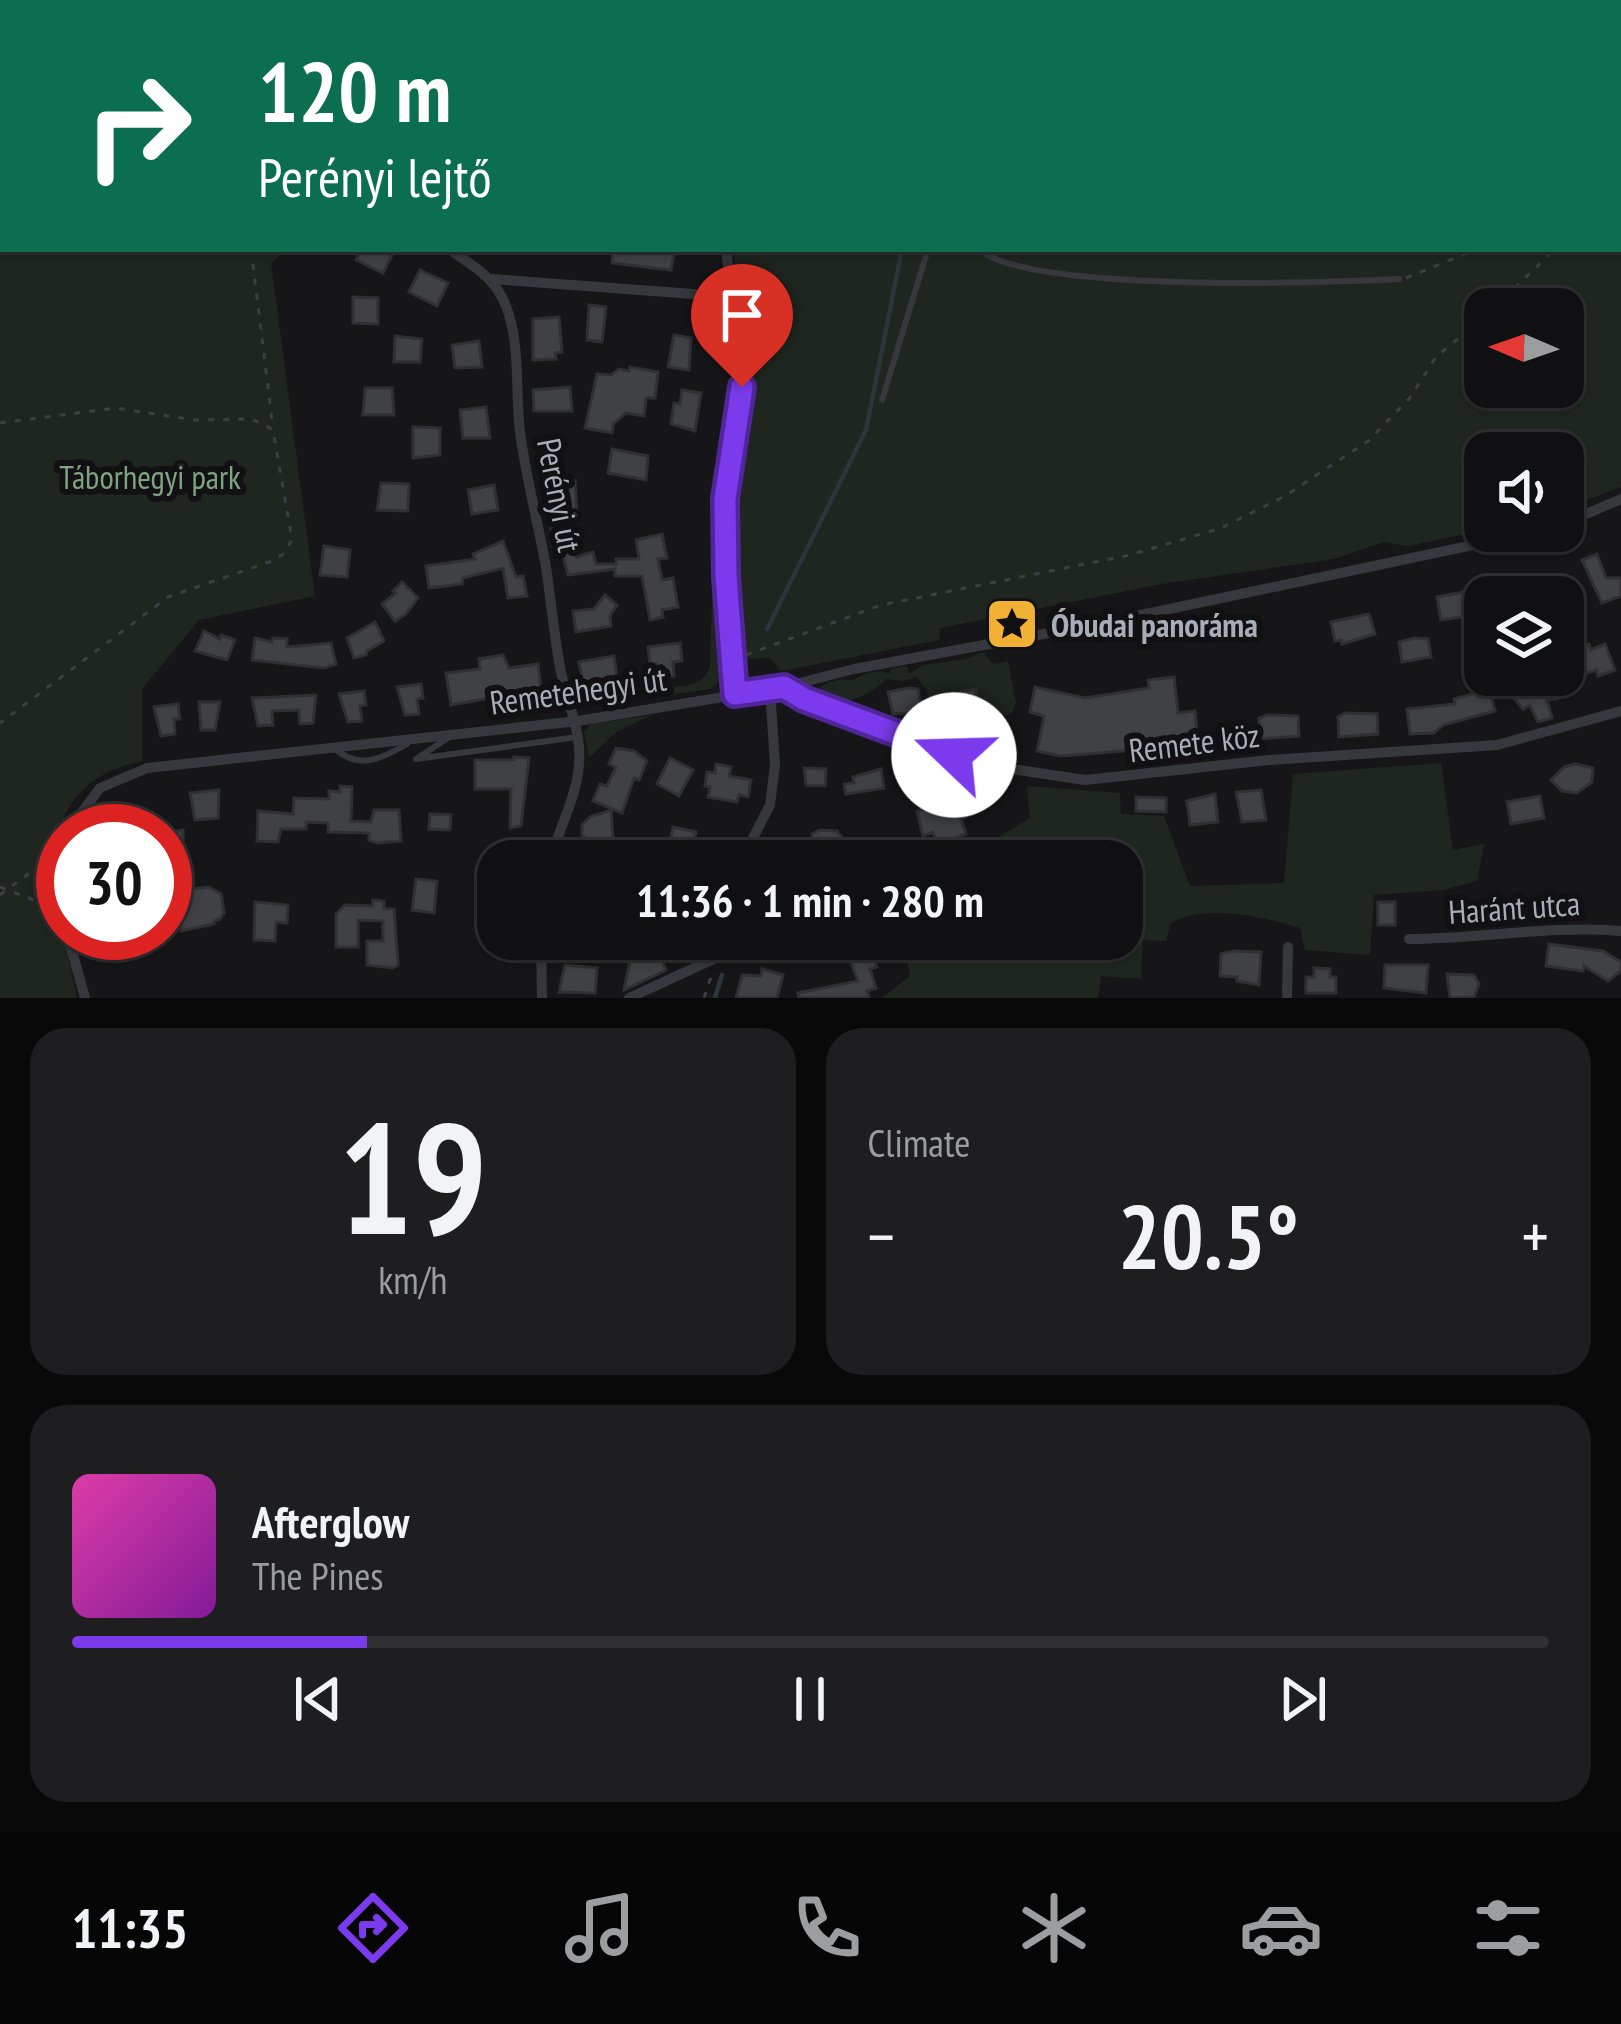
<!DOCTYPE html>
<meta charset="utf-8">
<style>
:root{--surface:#101012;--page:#1e1e20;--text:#f1f3f6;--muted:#9c9d9f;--line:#303032;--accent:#7c3aed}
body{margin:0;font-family:"PT Sans Narrow",sans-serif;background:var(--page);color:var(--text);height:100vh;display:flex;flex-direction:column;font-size:45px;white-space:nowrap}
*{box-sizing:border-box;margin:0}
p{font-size:39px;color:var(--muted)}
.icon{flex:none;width:66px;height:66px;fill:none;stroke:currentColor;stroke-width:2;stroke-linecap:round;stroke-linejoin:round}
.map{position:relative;height:998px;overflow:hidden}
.drawer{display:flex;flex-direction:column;gap:30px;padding:30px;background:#09090a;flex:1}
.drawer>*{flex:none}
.banner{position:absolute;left:0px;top:0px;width:1623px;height:252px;box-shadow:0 3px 9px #0004,0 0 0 3px var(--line);background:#0b6e4f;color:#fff;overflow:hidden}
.needle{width:78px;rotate:272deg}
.fabs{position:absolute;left:1464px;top:288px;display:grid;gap:24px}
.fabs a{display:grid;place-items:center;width:120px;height:120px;border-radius:24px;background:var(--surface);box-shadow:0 3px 9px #0004,0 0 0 3px var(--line);font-size:60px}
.speed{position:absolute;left:36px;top:804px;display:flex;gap:24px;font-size:60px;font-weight:700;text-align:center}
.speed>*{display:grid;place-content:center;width:156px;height:156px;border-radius:50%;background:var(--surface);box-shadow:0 3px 9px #0004,0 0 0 3px var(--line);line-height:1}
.speed .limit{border:18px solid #d22;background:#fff;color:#111}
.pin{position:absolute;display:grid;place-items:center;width:102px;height:102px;color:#fff;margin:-123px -51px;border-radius:50% 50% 50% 0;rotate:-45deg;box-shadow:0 0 12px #0007}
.pin .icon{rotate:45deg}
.me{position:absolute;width:132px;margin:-66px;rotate:291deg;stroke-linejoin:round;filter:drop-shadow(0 0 9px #0008)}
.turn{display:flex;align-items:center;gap:42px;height:252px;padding:0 60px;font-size:54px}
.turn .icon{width:156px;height:156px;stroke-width:2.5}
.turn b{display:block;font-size:84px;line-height:102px}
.big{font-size:90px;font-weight:700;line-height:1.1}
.drawer .card{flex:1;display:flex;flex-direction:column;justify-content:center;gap:18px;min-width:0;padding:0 42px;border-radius:36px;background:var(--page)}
.drawer .dial{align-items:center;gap:0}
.dial b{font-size:156px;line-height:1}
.song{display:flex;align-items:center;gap:36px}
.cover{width:144px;height:144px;border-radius:18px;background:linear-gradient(135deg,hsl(320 70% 55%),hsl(290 70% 35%))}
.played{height:12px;border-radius:6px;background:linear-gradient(90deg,var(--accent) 20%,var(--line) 20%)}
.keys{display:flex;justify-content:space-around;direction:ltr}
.heat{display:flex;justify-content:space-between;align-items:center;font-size:66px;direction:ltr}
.drawer .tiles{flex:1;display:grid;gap:30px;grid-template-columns:1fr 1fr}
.card:last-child{grid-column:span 2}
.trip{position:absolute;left:477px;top:840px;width:666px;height:120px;border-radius:36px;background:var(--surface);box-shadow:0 3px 9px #0004,0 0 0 3px var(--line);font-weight:700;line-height:120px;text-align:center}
.menu{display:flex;height:192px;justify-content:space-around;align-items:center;background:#060607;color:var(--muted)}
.menu .icon{width:84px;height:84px}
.menu .current{color:var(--accent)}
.menu b{font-size:54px;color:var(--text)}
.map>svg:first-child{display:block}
</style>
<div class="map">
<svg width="1621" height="998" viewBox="0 0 1621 998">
<rect width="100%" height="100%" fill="#161618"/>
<g fill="#1e261f" fill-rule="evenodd">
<path d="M0,0h261v3h-258v246h285l-17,14 44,333 -116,24 -57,69v72c-126,27 -82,150 -65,237h-77z"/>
<path d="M718,0h903v487l-58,22v-56h-78v77l-77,16 -24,-4 -50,17 -172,25 -222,44 -1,12 -147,29 -11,2 -11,-13 -23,1 -10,-8 -5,-117 19,-147 -18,-138h887v-246zM1485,309h78v78h-78z"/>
<path d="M713,564l13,94 -3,20 -12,11 -37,5v-7c17,-2 30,-3 36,-21z"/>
<path d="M983,652l10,12 15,-3 8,42 -5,11 -47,17 -3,16 -11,-4 5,-13 -25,-12 -3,-27 -10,-14 -15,4 -16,-2c-17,18 -51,32 -75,17 8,-11 27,-20 41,-15 10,-8 25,-12 37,-8l3,-5 15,-2 2,8 14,-9 43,-6z"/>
<polygon points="652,715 616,732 589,758 584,732 591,724"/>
<path d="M1441,763l12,87 31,-6 -7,37 -34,9 -69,5 -4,60 -65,-5 -5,-22c-33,-11 -98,-25 -129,-5l-5,18 -23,-1 -2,39 -40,-3 -3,22h-216l28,-22 -8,-37h220v-78h-164l72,-43 -3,-32 93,7 1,21 43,2 26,70 94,-3 9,-109z"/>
</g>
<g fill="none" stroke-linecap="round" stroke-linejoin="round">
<g stroke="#2c353c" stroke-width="4.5">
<polyline points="767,629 866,430 902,249"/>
<polyline points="715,998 722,975"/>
</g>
</g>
<g fill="#404145" stroke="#303034" stroke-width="3">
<polygon points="361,249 379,249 392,255 383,273 356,260"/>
<polygon points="613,249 675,249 671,270 612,263"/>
<polygon points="420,270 448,283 437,306 409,292"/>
<polygon points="353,297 378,298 378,324 353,323"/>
<polygon points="589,305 606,307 602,342 587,340"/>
<polygon points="559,317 562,352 555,353 556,359 533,360 533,319"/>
<polygon points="674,335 691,338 689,370 668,367"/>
<polygon points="395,336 422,339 420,362 394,362"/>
<polygon points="479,341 482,367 455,368 452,345"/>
<polygon points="630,367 658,372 655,398 646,398 644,416 626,413 613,424 612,433 585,428 597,374 611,375 619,369 629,371"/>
<polygon points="570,387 572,411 534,411 533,390"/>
<polygon points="365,388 392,388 394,415 363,415"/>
<polygon points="682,390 701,393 695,431 671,424 674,403 680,404"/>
<polygon points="486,407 490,438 463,438 460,410"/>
<polygon points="413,427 440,428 440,455 413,458"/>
<polygon points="612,449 648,456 646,480 608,473"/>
<polygon points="575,480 577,515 561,516 565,543 552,546 548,481"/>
<polygon points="381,483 409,484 408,511 377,510"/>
<polygon points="494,485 498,510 472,514 468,490"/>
<polygon points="662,534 667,558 658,559 662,580 673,578 678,607 662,610 663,617 650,620 642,576 615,576 615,569 568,575 562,551 574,549 576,557 593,552 596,564 616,564 616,559 639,559 636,540"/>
<polygon points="503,541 516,577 523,576 527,596 508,598 503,568 463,578 462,584 429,588 426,566 475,559 473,554"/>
<polygon points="324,546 350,550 347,577 320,575"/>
<polygon points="1597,554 1606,578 1621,578 1621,596 1602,603 1582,560"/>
<polygon points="402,582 418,598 406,614 395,621 382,604 396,593 393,591"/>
<polygon points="1463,592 1467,616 1441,620 1437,597"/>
<polygon points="605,595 617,605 610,616 611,626 576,632 573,611 594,609"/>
<polygon points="1369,614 1375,634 1342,644 1341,640 1335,641 1331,622"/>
<polygon points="375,622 384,641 367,651 366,655 354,658 347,638"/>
<polygon points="204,631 220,639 221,635 235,640 227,660 195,651"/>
<polygon points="255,638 272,642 273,638 287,639 287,647 331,643 336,664 324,668 252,660"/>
<polygon points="1414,638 1428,639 1431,657 1402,662 1399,642"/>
<polygon points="680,643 682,661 673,662 674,676 657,678 656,664 650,665 648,647"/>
<polygon points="1589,644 1591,650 1605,644 1615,670 1598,676 1596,670 1582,675 1573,650"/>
<polygon points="503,655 509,668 538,664 541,689 451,705 446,673 480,669 479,659"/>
<polygon points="614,656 618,684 584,688 579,662"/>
<polygon points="1560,675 1557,699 1547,700 1552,718 1538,722 1530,705 1523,709 1508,691 1533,678"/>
<polygon points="1174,677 1178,713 1195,711 1197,731 1160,748 1061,756 1037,751 1044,716 1030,712 1035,687 1085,698 1149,688 1148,680"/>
<polygon points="421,684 423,698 417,699 419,714 405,715 397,687"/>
<polygon points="909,688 918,689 922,712 893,714 888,692"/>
<polygon points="976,689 976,712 964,715 960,692"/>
<polygon points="1489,689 1495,711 1443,725 1434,733 1410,734 1407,709 1455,704 1454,699"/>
<polygon points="364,691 366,705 360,706 362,721 348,722 339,694"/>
<polygon points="316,695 313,723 300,724 299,710 272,711 273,725 258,726 252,698"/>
<polygon points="199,702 220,702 215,730 201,730"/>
<polygon points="178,704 180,719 174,719 175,734 161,736 154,707"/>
<polygon points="1345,713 1377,714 1378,734 1339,737 1338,717"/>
<polygon points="1267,715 1298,716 1299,736 1260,739 1259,718"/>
<polygon points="616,748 634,751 647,761 639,780 634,778 622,813 593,801 600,784 607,786 616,767 609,764"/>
<polygon points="514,757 529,758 521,826 510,828 511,789 475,789 475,760 514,760"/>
<polygon points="670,758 693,770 679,796 657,784"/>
<polygon points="716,764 731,767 729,776 751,780 748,797 739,795 737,802 708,797 710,787 705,786 707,772 715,773"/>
<polygon points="1575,764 1593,768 1592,782 1577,793 1562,791 1551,780 1564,767"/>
<polygon points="804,768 826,769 825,786 806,785"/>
<polygon points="881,769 884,788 846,794 844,784 854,783 853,777"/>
<polygon points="340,786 352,787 351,821 371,822 374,810 399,810 401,841 377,843 369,840 369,833 328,832 328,823 306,822 306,829 281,829 278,842 257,841 258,811 293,814 294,798 329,799 329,791 340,792"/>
<polygon points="219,790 218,818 195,820 190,793"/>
<polygon points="1261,790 1266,820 1242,822 1236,792"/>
<polygon points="1215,794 1218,822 1190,825 1187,801"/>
<polygon points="1540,796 1544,818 1511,824 1507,802"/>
<polygon points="970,797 975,813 961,819 966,834 937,844 933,832 923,836 917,811"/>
<polygon points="1136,797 1166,798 1166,812 1136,811"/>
<polygon points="611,810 613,839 605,846 593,846 582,835 582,825 590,817"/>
<polygon points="430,814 451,815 450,830 429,829"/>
<polygon points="673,827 696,832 690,861 662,855 664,845 669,846"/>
<polygon points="183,830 183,856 165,859 165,833"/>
<polygon points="820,830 837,831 843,839 840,861 815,861 812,834"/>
<polygon points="416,879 437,881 434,913 412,910"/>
<polygon points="171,880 190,880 192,889 209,887 221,894 224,913 220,919 214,921 214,924 181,931"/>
<polygon points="373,900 384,901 384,909 394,909 398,965 393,968 367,965 367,941 383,941 383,921 358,920 358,947 336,947 336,914 345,905 373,906"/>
<polygon points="255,902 288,905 287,923 276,922 275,941 254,940"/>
<rect x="1378" y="902" width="17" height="23"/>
<polygon points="117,933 158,933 158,937 119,952"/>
<polygon points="821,939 866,939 877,967 870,969 876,988 867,991 869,998 799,998 798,993 858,981 845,948 828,955"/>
<polygon points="634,943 657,949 666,970 624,990"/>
<polygon points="1549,944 1603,951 1621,962 1621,971 1608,981 1584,966 1583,971 1546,966"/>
<polygon points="1232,951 1261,952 1259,985 1237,981 1237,977 1220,976 1221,954"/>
<polygon points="565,965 597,968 595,993 559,992"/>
<polygon points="1385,965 1428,965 1426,993 1384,988"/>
<polygon points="1314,968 1330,969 1330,977 1336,977 1336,993 1306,993 1306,977 1314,977"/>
<polygon points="762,969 783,975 777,998 736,998 742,975 761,976"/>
<polygon points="1447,974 1474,975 1479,984 1474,997 1450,998"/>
</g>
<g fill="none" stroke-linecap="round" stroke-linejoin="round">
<g stroke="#3d3f44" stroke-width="3" stroke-dasharray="6 9" stroke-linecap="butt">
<polyline points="174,0 175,3"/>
<polyline points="1285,0 1285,3"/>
<polyline points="151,3 157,0"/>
<polyline points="249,3 251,0"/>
<polyline points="1418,3 1421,0"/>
<polyline points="0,13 3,14"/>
<polyline points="0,212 3,211"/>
<polyline points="251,249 273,428"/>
<polyline points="1406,278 1477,249"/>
<polyline points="1493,309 1555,249"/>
<polyline points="0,423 116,408 195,420 244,419 261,422 273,430 292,539 285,553 272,561 168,597 0,723"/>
<polyline points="746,655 881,605 1130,555 1221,528 1285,496 1368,441 1409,399 1436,357 1485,316"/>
<polyline points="0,887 49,906"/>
<polyline points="0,895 47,860"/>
<polyline points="704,998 713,971"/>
</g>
<g stroke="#37383d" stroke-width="6">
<polyline points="841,0 842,3"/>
<path d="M979,249c47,44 346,34 420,30"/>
<polyline points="882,400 928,249"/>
<path d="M333,747c25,24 48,12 74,-3"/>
<polyline points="419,757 448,738"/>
<polyline points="416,759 577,737"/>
</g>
<g stroke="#37383d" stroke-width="10">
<polyline points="281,3 281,0"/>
<polyline points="711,3 711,0"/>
<path d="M449,249c24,17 46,28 57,57 15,39 9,85 14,126 6,46 18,90 26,135 5,34 8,67 14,100 6,35 22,62 19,97 -2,34 -21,64 -28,97"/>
<polyline points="726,249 743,387 725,499 726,577 735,694"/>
<polyline points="492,279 734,297"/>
<polyline points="1563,524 1621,499"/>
<polyline points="784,687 804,699 985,765 1085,780 1269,760 1497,745 1621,711"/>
<polyline points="68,831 100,788 147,768 578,721 784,687 854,669 1103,623 1540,531"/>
<polyline points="63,847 58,874 63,917"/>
<polyline points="741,861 770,805 775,765 770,689"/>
<polyline points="67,933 85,998"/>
<polyline points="541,939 542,998"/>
<path d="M1409,939c71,0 141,-14 212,-8"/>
<polyline points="629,998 757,939"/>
<polyline points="1287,998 1288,947"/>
</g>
</g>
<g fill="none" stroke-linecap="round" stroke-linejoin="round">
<g stroke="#51269a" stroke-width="30">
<polyline id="route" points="742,387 725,499 726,577 735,694 784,687 804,699 954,755"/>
</g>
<use href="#route" stroke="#7c3aed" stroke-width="21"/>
</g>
<defs>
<g id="sight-square" transform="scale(2.7)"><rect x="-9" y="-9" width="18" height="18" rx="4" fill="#f2b134" stroke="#111113"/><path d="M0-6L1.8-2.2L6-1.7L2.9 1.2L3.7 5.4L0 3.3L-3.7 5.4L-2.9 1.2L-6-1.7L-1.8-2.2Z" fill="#111"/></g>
</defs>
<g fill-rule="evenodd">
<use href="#sight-square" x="1012" y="624"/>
</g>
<g text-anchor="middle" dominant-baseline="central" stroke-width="12" stroke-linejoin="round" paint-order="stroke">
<g font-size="33" fill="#7fa381" stroke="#111113">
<text x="150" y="476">Táborhegyi park</text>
</g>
<g font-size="33" fill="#a8adb8" stroke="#111113">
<text transform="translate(560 495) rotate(79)">Perényi út</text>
<text transform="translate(578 690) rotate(-8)">Remetehegyi út</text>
<text transform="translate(1194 742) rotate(-7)">Remete köz</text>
<text transform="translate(1514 907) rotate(-4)">Haránt utca</text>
</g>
<g font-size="33" font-weight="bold" fill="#a8adb8" stroke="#111113" text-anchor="start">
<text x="1051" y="624">Óbudai panoráma</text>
</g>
</g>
</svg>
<div class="fabs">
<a><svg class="needle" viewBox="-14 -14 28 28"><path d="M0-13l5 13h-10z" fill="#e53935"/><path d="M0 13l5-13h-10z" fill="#9c9d9f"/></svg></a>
<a><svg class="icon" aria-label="sound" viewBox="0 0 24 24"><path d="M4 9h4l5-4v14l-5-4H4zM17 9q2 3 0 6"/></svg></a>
<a><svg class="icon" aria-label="layers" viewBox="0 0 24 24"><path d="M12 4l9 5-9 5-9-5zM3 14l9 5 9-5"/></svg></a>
</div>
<div class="speed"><div class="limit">30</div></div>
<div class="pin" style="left:742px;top:387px;background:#d93025"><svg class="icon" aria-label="arrive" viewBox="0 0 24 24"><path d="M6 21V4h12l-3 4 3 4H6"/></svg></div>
<svg class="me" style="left:954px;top:755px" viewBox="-20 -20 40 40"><circle r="19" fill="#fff"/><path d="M0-13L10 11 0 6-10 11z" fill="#7c3aed"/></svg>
<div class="trip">11:36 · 1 min · 280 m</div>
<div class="banner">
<div class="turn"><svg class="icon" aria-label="right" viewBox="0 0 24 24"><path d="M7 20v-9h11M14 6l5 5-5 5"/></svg><div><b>120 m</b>Perényi lejtő</div></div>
</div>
</div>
<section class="drawer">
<div class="tiles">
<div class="card dial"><b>19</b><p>km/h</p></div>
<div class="card"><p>Climate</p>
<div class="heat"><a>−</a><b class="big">20.5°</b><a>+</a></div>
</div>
<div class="card">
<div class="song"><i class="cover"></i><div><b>Afterglow</b><p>The Pines</p></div></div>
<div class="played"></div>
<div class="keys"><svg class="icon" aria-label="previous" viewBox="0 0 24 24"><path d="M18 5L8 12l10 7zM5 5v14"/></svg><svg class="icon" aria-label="pause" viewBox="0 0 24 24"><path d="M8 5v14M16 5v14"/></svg><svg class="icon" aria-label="next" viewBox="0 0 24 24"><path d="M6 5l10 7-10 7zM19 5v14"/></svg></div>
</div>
</div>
</section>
<nav class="menu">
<b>11:35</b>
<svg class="icon current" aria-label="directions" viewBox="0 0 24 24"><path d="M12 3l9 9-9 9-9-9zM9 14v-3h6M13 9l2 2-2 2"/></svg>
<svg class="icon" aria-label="music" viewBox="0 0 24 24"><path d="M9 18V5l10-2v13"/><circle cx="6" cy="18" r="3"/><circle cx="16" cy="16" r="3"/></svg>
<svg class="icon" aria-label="phone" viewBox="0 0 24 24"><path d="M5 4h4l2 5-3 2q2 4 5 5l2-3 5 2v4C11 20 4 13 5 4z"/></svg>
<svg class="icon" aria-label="climate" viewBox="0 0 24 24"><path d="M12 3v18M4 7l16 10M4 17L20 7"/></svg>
<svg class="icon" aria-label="car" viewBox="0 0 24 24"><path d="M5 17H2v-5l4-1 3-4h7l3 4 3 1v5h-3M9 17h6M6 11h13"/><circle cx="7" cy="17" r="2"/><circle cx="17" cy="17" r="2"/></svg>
<svg class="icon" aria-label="filters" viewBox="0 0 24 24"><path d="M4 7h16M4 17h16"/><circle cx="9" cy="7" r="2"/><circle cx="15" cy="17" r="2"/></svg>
</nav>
